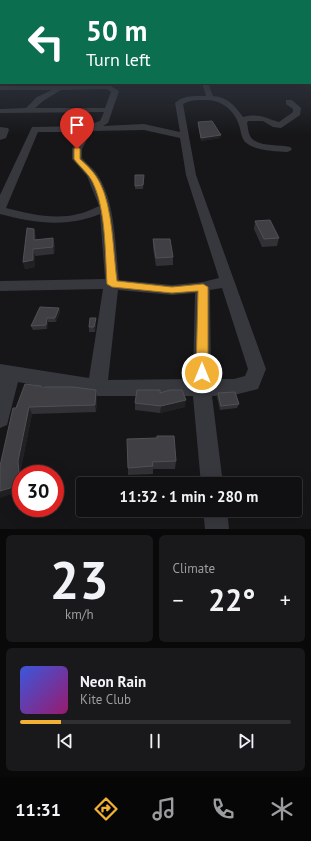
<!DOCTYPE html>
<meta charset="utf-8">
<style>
:root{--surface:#101012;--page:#19191b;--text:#f1f3f6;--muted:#9c9d9f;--line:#303032;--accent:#f2b134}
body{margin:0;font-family:"PT Sans",sans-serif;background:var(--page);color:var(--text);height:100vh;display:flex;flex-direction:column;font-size:15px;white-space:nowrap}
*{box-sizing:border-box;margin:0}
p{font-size:13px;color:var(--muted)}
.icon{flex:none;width:22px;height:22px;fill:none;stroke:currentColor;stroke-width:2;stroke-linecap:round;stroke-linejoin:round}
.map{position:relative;height:529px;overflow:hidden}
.drawer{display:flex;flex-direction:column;gap:6px;padding:6px;background:#09090a;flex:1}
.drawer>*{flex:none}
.top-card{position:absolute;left:0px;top:0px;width:311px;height:84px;box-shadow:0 4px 16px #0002,0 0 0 1px var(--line);background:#0b6e4f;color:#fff;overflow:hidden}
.speed{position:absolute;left:12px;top:465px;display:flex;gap:8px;font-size:20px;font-weight:700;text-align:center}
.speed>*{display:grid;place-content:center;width:52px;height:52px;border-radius:50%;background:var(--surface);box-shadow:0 4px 16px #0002,0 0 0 1px var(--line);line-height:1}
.speed .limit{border:6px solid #d22;background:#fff;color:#111}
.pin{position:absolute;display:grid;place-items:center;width:34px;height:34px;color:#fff;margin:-41px -17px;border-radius:50% 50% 50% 0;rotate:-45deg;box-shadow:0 0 4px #0007}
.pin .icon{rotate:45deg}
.me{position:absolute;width:44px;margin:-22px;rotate:0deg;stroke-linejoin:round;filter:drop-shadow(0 0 3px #0008)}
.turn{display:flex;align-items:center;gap:14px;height:84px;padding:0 20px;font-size:18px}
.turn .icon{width:52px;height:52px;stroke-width:2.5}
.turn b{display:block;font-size:28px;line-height:34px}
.big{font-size:30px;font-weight:600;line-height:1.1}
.drawer .card{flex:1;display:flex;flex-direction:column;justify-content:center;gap:6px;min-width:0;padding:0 14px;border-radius:6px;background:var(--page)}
.drawer .dial{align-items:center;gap:0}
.dial b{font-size:52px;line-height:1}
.song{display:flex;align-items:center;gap:12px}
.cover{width:48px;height:48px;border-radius:6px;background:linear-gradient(135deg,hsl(230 70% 55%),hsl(320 70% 35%))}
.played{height:4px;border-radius:2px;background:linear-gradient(90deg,var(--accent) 15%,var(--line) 15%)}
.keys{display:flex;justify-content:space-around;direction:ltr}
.heat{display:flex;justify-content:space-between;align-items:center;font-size:22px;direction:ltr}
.drawer .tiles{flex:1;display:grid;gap:6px;grid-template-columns:1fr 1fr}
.card:last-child{grid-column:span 2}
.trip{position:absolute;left:76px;top:477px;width:226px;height:40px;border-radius:4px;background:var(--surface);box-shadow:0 4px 16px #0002,0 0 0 1px var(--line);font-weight:600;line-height:40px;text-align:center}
.tabs{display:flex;height:64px;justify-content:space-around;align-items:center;background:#060607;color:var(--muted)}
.tabs .icon{width:28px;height:28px}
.tabs .current{color:var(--accent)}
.tabs b{font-size:18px;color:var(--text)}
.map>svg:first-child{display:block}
</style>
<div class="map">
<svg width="311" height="529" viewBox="0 0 311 529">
<rect width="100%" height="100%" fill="#161618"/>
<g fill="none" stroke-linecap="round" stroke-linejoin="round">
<g fill="#37383d" fill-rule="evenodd">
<rect x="310" y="61" width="1" height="2"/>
<rect x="0" y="68" width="1" height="4"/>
<rect x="310" y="76" width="1" height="4"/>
<path d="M202,83h6l5,13c15,1 22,10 30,21 17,-4 21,1 36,5l14,-10v-3l-7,-5v-4h6l9,8 -1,7 -19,13 -8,-1 -10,-6h-15l-1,2c1,4 1,9 3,13 7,12 29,8 40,11l2,2 -2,2 -3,1c-13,-1 -32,-1 -42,-10 -4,-5 -4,-11 -6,-17 -5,-16 -19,-26 -35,-25 -8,0 -14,0 -21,4l13,71 70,194 -8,20 -24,6 -22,1 11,88h-22l-8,-88h-96l-79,-14 -11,43 -7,3v-64l89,14 14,-89 -103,2v-10l105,-2 -5,-65c-34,14 -66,9 -100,0v-19l32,-68 53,-1 15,-5 4,-9 -104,1v-4l26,-1 11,-11 15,-7h-52v-4h111l8,5 -11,32 -5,3 41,-2 36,8 -5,-29c8,-8 20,-7 31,-7zM107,89l4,3 -6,16h-70l8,-7 18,-11zM144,130l36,8 6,37 33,103 -16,4 -31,3 -53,-5c-4,-33 -3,-78 -22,-106 -4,-6 -10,-10 -15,-16v-9l9,-18zM38,132h44l-10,17v10l15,17 12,30c-7,3 -14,7 -21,8 -23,6 -49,0 -72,-6zM222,288l26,81 -3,7 -11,3h-23l-1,-89zM118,290l54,5 23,-2 -2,86 -85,1z"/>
<polygon points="0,127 8,128 9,130 6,138 0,140"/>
<polygon points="203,510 227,510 229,529 205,529"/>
</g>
</g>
<g fill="#323236">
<polygon points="198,122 220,138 201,141 198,125"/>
<polygon points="135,175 144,178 143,189 135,189"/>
<polygon points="255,221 279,238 277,246 262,247 254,229"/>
<polygon points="36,236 36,240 55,245 54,254 35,256 35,267 25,269 23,262"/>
<polygon points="153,239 173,257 173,265 156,266 153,248"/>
<polygon points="59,308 60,312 56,322 48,322 47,329 33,330 31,326"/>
<polygon points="96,318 96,323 95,332 89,332 89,327"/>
<polygon points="42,387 96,390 97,398 96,412 32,414 21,468 16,408"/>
<polygon points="160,393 185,407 160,413 135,410 135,403"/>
<polygon points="218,393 239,404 237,408 220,410 217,397"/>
<polygon points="157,438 176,461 175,469 153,469 153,474 128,475 128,468"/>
</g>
<g fill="#212124">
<polygon points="221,135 220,138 201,141 201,138"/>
<polygon points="34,229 36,236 35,247 34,240"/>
<polygon points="53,238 55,245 54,254 53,247"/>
<polygon points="33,249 35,256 35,267 25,269 23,262"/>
<polygon points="59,308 60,312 56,322 55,318"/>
<polygon points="47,318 48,322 47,329 46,325"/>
<polygon points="96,318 96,323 95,332 94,327"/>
<polygon points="96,390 97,398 96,412 95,405"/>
<polygon points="186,400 185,407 160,413 161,406"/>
<polygon points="29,407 32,414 21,468 22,474 21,474 21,491 0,498 0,491 18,461"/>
</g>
<g fill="#3f3f44" stroke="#4f5156">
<polygon points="212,121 221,135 201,138 198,122"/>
<polygon points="135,175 144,175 143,185 135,186"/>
<polygon points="270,220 279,238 264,239 255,221"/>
<polygon points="27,228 34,229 34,240 53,238 53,247 33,249 33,260 23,262"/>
<polygon points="153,239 170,239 173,257 156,258"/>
<polygon points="40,307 59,308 55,318 47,318 46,325 31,326"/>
<polygon points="90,318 96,318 94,327 89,327"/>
<polygon points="25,384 41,386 41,387 73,387 96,390 95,405 29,407 18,461 20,485 0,491 0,466 13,408 16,408"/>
<polygon points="137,390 160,390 160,393 170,390 182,390 186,400 161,406 135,403"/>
<polygon points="235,392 239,404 221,406 218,393"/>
<polygon points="157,436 174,436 176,461 152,462 153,466 128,468 127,439 157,438"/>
</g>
<linearGradient id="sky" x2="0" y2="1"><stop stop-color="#0c0c0d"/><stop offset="0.45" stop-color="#363c48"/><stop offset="1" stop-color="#363c48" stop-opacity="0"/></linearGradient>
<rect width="311" height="135" fill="url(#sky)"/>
<path fill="#f2b134" stroke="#9d7322" d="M77,147l3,2v10c8,7 15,14 20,24 13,25 13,69 17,98l55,6 31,-3 5,3v86l-1,4 -5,1 -4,-1 -2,-4 2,-82 -26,2 -60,-6 -5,-3c-2,-30 -1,-74 -14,-101 -4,-9 -13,-16 -19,-24v-10z"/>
</svg>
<div class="speed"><div class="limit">30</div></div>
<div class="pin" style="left:77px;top:149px;background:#d93025"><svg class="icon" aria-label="arrive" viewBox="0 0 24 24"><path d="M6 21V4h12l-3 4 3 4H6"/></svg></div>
<svg class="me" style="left:202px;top:373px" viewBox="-20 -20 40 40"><circle r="17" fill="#f2b134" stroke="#fff" stroke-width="3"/><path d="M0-11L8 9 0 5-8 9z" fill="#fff"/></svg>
<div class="trip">11:32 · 1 min · 280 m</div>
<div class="top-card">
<div class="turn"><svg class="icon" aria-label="left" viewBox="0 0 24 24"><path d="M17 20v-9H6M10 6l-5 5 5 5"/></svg><div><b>50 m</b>Turn left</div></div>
</div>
</div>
<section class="drawer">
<div class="tiles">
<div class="card dial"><b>23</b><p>km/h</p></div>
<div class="card"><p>Climate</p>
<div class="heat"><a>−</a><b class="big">22°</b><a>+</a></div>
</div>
<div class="card">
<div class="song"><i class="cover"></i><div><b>Neon Rain</b><p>Kite Club</p></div></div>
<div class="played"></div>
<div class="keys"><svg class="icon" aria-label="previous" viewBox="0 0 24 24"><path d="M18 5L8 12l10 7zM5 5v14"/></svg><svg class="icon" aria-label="pause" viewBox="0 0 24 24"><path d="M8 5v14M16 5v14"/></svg><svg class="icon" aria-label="next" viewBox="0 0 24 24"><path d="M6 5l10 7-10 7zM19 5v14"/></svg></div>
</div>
</div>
</section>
<nav class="tabs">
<b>11:31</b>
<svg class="icon current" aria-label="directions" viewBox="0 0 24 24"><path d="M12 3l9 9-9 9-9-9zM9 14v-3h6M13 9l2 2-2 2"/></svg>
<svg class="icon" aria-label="music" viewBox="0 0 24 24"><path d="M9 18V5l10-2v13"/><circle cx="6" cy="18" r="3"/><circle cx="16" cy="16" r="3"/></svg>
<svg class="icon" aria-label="phone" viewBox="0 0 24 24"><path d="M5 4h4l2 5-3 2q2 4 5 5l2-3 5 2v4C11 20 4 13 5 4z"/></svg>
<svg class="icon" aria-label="climate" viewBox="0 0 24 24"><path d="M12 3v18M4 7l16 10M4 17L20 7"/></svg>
</nav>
